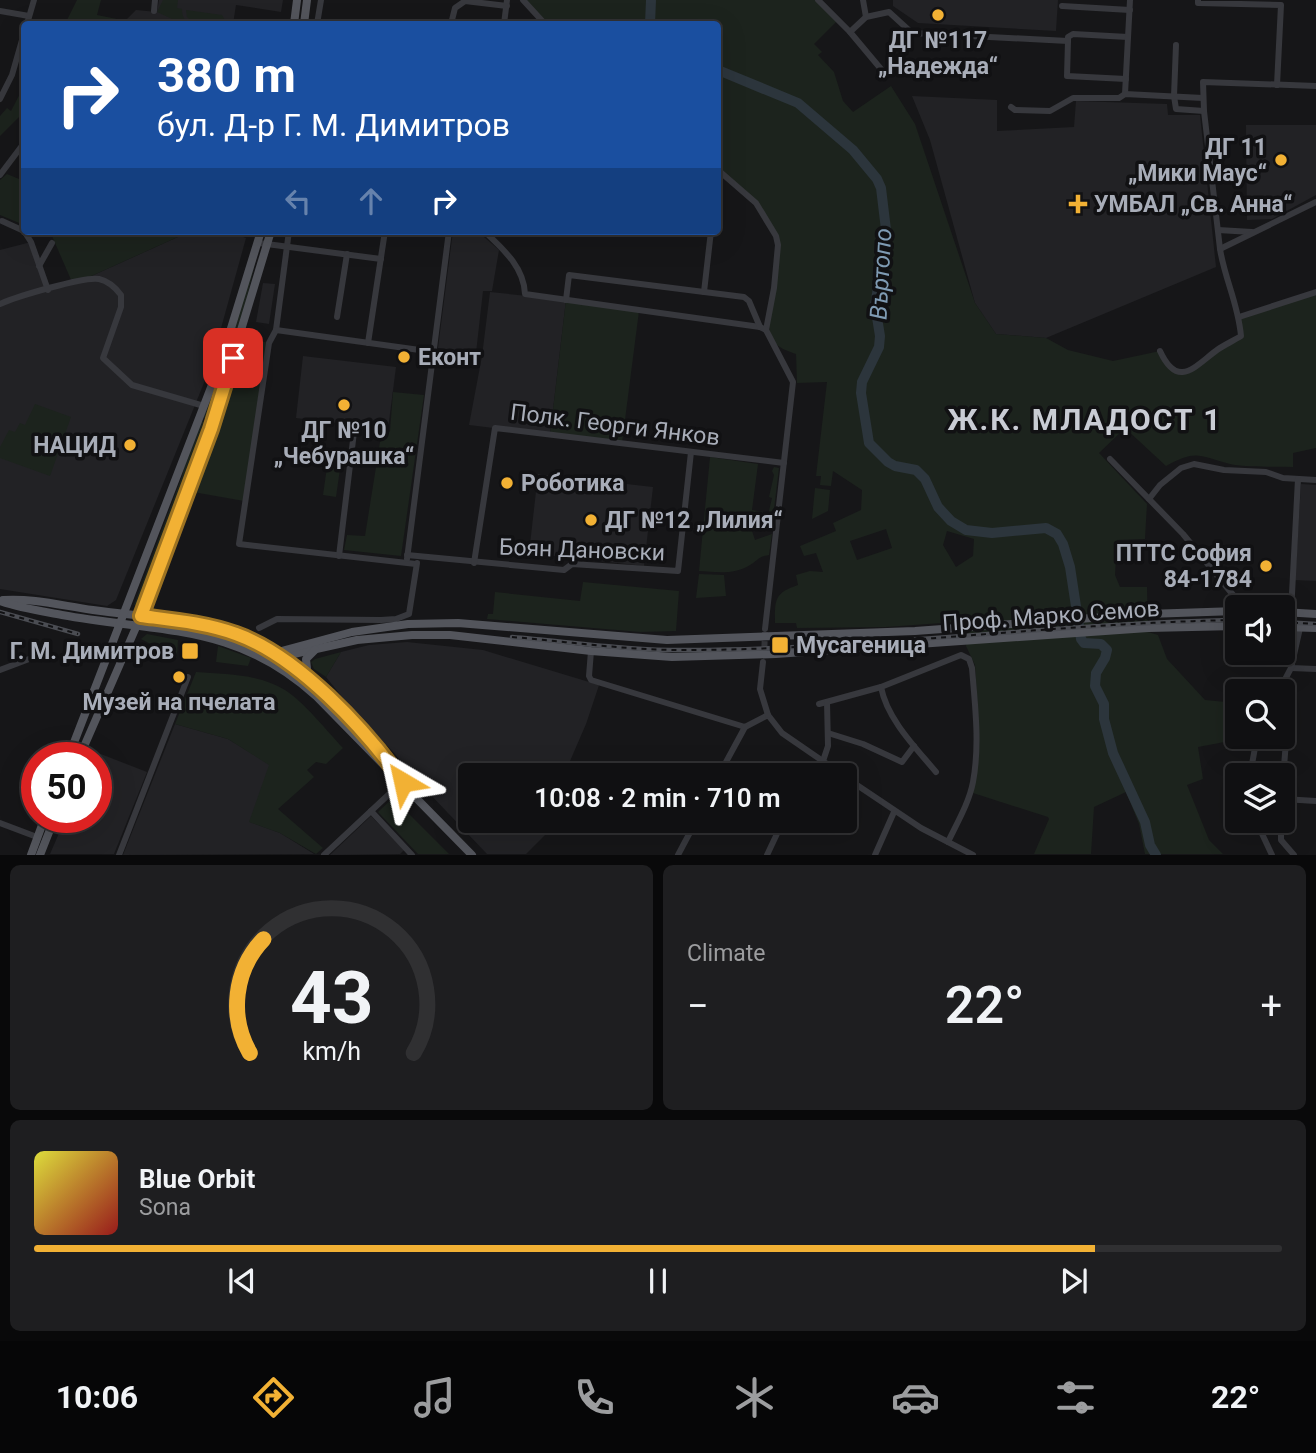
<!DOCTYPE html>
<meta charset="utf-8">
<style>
:root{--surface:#101012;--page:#1e1e20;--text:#f1f3f6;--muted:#9c9d9f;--line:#303032;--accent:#f2b134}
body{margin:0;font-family:Roboto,sans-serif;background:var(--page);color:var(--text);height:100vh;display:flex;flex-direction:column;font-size:26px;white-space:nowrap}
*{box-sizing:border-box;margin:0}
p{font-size:23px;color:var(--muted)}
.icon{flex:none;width:38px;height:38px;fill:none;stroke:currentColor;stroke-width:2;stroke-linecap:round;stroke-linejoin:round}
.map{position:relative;height:855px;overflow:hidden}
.panel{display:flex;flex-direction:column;gap:10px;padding:10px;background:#09090a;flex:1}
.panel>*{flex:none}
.top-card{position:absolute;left:21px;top:21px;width:700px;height:214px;border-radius:7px;box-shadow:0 7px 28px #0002,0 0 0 2px var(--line);background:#1a4fa0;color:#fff;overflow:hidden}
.tools{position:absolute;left:1225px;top:595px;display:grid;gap:14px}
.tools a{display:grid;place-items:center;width:70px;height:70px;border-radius:7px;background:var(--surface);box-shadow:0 7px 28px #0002,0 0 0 2px var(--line);font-size:35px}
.speed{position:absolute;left:21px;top:742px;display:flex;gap:14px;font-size:35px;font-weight:700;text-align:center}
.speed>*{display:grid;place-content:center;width:91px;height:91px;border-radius:50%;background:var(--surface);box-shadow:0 7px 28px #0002,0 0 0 2px var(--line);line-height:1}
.speed .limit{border:10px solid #d22;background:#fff;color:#111}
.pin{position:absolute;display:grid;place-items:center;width:60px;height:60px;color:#fff;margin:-30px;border-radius:14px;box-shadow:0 4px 10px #0006}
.me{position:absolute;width:77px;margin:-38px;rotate:324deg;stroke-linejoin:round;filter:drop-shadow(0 0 5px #0008)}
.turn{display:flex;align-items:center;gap:24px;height:147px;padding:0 21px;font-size:32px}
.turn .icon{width:91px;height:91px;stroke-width:2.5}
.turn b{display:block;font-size:49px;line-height:60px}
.lanes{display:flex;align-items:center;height:66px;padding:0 21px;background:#0003;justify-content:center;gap:35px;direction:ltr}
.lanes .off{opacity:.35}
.big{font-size:52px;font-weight:600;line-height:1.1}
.panel .tile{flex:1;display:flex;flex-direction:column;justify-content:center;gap:10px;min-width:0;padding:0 24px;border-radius:10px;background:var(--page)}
.panel .dial{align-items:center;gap:0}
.dial svg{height:182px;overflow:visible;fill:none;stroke:var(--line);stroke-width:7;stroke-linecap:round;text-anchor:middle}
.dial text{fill:var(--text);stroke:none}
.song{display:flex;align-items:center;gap:21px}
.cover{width:84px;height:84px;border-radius:10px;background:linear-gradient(135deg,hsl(60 70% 55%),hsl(0 70% 35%))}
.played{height:7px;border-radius:4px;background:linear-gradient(90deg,var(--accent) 85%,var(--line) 85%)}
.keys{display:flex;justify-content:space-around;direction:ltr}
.heat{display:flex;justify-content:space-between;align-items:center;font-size:38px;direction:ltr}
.panel .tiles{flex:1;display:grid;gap:10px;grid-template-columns:1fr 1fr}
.tile:last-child{grid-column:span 2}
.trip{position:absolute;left:458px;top:763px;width:399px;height:70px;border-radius:7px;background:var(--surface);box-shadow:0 7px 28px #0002,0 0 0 2px var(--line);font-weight:600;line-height:70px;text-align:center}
.dock{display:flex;height:112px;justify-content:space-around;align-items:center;background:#060607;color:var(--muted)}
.dock .icon{width:49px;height:49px}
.dock .active{color:var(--accent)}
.dock b{font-size:32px;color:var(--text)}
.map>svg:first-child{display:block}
</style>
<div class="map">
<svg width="1316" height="855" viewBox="0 0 1316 855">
<rect width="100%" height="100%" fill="#161618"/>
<g fill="#222225">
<polygon points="159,0 283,0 281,12 236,5 233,24 122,24 136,10 157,12"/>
<polygon points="893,0 1058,0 1056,31 918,23 893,6"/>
<polygon points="912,96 997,100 997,131 1074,127 1076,101 1167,104 1168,115 1200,115 1216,267 1046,338 996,334 975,303 930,140"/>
<polygon points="1246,125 1316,125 1316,195 1272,219 1247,220"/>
<polygon points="191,231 227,231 246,238 210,368 116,600 107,606 0,589 0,250 31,242 48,289 87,278"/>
<polygon points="453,231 477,231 499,250 492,291 483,291 476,353 438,348"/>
<polygon points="263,283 275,284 269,324 256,322"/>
<polygon points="490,292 566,300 550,435 469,425 482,356"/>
<polygon points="303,356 396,367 388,429 296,418"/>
<polygon points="538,474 653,487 644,566 529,553"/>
<polygon points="1301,484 1316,485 1316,581 1295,580"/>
<polygon points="407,642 483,650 599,685 586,724 564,775 471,775 471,821 559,821 526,854 487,854 408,771 395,754 351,708 326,677 341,652 369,645"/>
<polygon points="175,724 228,739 270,765 250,822 280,833 314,854 123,855"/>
<polygon points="93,751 147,772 114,854 50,854 66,817 96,817 96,758 90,758"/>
<polygon points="371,816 404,850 400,854 330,855"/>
</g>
<g fill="#1c231d" fill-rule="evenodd">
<polygon points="77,0 101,0 97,15 117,19 111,24 65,24"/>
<path d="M163,0h15l-1,8 5,1c0,12 6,14 17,15h-16l-26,-12z"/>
<path d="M523,0h295l20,20 -24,24 8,8 -4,3 16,17 9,29 10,11 38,-26 24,38 60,179 21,31 50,4 22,12 45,11 47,-10 7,14 19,6 55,-35 -2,-19 77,-25v156l-23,5v14c-20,-1 -43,1 -63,-3 -32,-8 -32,-15 -64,2l-41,-38 -26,25 48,51 -2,35 -28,1 -2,35 5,12h27l1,45 10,3 9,24 38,41 32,3v34l9,1 -48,9 5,32 -16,6 22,55 14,14h-78l-6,-30 -13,-32 -32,15 -3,47h-57l15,-35 -1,-2 -75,-24 6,-65 -4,-63 -9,-19 4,-25 -84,6 -89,1 -1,-5h-21c0,-23 -1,-30 23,-38l-2,-10 14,-4 13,1 -7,-19 -12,3 -4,-10 36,-15 -3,-8 28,-13 1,-20 -29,-19 -2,15 -11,-1 1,-9h-5l11,-94 -30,1 -1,-29c-17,-6 -24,-9 -27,-27l7,-91 -20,-33 -33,-28 -5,6v-157h-173zM886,529l6,19 -35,12 -7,-19zM947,531l27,8 -1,17 -17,11 -13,-22z"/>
<polygon points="186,10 222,15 225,20 219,24 190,20 187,17"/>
<polygon points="24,86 24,112 0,136 0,116 7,108 11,111"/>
<polygon points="7,174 24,181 24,225 0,215 0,180"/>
<polygon points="41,231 191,231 87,278 72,282 52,236"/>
<polygon points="256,259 247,297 210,420 202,417"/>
<polygon points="566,300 639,311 622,443 550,435"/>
<polygon points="243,337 269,343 244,501 193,492 220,423"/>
<polygon points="393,392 424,395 401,556 344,550 347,535 365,536 380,442 390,431"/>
<polygon points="35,404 71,417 50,476 0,458 0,447 9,430 15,432 20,423 25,425"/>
<polygon points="200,420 209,424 201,446 141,603 134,605 182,476 187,455"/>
<path d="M710,457l48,7 -6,46 12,2v3h4l4,-17 -3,-1 5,-22 -2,-4 2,-4 5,1 -7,58 -22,-1 5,15 17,-6 -3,21c-12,2 -10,5 -19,10 -15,10 -35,7 -51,6z"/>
<polygon points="327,467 340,469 336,497 323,495"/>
<polygon points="815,488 830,490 828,511 812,519"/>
<polygon points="699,574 724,575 726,596 696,598"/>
<polygon points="583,582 679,591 676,631 640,632 487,619 488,614 493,614 495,592 580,601"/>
<polygon points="147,634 178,640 177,658 141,639"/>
<polygon points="218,646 251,658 248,666 216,662"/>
<polygon points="341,652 326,677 314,669 311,662 315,659"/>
<path d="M196,672c30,2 63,2 89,18 19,12 42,41 58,58l-17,16 -10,-2 -9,8 7,7 -36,32 45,39 -7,6 -36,-21 -31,-11 20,-57 -41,-26 -53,-15z"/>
<polygon points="393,798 449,854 418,854 378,812"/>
</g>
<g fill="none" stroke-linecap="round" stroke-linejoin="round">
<g stroke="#2c353c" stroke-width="10">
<polyline points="650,24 651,0"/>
<polyline points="718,70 798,103 853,150 877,179 881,188 887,238 875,305 880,336 879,347 862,382 861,393 869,443 888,462 895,466 916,470 925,479 938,507 951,521 966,530 992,533 1046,528 1057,534 1063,544 1070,567 1081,639 1084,643 1101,644 1107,650 1105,658 1096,673 1095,686 1104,704 1104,719 1113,753 1145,822 1150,845 1156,855"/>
</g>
<polyline stroke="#333438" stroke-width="6" stroke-dasharray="6 3" stroke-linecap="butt" points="764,656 765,632"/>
<g stroke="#37383d" stroke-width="6">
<polyline points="523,0 545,24"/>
<polyline points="818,0 850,32 886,75"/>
<polyline points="863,0 866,17"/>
<polyline points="1198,0 1198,3 1281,5 1277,85"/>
<polyline points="1062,6 1130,10"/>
<polyline points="0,11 29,16"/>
<polyline points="154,11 155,0"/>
<polyline points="27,24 34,0"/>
<polyline points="317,24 321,0"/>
<polyline points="451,24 455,8 465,1 507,6"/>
<polyline points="504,24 507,0"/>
<polyline points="850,32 866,17 889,12 912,33 1068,41"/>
<polyline points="1176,45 1174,96 1176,109 1204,111"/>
<polyline points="1126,79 1067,76 1068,41 1068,37 1073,34 1128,37"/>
<polyline points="1125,94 1130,0"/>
<polyline points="0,99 12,75 24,33"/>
<polyline points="1011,107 1015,110 1050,111 1073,98 1119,98 1125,94 1203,98"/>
<polyline points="718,170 756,203 776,236 778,245 774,288 766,330"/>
<polyline points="0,175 24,143"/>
<polyline points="2,221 24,231 31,242 48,290"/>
<polyline points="1218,230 1252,232"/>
<polyline points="289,231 276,330 269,343 239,544 416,564"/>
<path d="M484,231c19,18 40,36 41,63l235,33 6,3 27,52 -28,247"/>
<polyline points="259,243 381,259"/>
<polyline points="1220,249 1316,202"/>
<polyline points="39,266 52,243"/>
<polyline points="704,292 711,231"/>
<polyline points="566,300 569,275 744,297 749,301 760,327"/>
<path d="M0,304c15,-7 85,-28 99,-25 9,2 16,8 22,16v12l-18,51 29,27 72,21"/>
<polyline points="337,317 347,254"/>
<polyline points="1239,317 1316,292"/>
<polyline points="276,330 434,352"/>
<polyline points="368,343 385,231"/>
<path d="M1160,351c18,39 35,15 57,-1 7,-5 16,-9 24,-14 -3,-33 -16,-56 -21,-87l-16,-138 -1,-29 113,4"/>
<polyline points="1110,459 1183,534 1243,607"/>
<polyline points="1149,499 1160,485 1181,468 1194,464 1224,470 1266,472 1283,478 1316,480"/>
<polyline points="407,555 564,570 572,564 678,571 691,452"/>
<polyline points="339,556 354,432"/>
<polyline points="407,559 449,231"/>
<polyline points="474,563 495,428 784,463"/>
<polyline points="1291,613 1298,479"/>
<polyline points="259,628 277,619 381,620 396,619 409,614 417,563"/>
<polyline points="591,651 589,676 591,680 745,727 768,715 782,733 843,775"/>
<polyline points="763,662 760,689 768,715"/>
<polyline points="1291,668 1316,669"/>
<polyline points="0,670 45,653"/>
<path d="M881,687c6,32 35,61 55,85"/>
<polyline points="1279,691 1291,668 1300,628"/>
<path d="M819,704l62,-17 80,-32 8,4 3,9c3,38 8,76 1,114 -4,21 -16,41 -25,60"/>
<polyline points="828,733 863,744 902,762 914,746"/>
<polyline points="823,761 828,746 827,702"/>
<polyline points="719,775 745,727"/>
<polyline points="1250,775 1257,737"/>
<polyline points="845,777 921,828 973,855"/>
<polyline points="1283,780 1290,689 1283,685"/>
<polyline points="1283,799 1316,801"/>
<polyline points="371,811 412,855"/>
<polyline points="1256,821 1272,855"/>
<polyline points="1281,821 1281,840 1294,855"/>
<polyline points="0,823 37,837"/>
<polyline points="119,855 188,677"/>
<polyline points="324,855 402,782"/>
<polyline points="678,855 696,821"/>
<polyline points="767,855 783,821"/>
<polyline points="875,855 894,812"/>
</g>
<g stroke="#53555c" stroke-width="8">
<polyline points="294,24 297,0"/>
<polyline points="304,24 307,0"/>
<path d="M3,600c31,-2 60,6 90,10 48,7 98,8 143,24 44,16 75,47 107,79 18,18 35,35 50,56"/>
<path d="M0,601c20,7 41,10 62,14 99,18 174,8 254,81l156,159"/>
<polyline points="1283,612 1316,614"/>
<polyline points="1283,627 1316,628"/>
<polyline points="264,657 280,657 357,640 412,635 450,635 591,651 672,657 776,654 1148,628 1237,626"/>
<polyline points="272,661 274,653 352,632 408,624 458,623 667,640 915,631 1147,614 1237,611"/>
<polyline points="308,678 306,659 315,650"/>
<polyline points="68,758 220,364 261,231"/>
<polyline points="79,758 137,625 211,429 271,231"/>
<polyline points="31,855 45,817"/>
<polyline points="40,855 55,817"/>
</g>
<g stroke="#4a4c52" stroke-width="4.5">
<g id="rail">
<polyline points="0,612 78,634"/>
<polyline points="1283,622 1316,624"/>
<path d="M512,637c60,5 120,14 180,13 182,-1 363,-27 545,-30"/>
</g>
</g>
<use href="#rail" stroke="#111113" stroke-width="2" stroke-dasharray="5" stroke-linecap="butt"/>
</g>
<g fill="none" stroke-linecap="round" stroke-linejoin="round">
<g stroke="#9d7322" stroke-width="18">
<path id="route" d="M233,358l-22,71 -70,187c31,4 65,7 95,18 62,22 129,95 167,148"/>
</g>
<use href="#route" stroke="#f2b134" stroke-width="12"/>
</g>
<g fill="#f2b134" stroke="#111113" stroke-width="2.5">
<circle cx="938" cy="15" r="7"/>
<circle cx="1281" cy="160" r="7"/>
<path d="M1074.5 193.5h7v7h7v7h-7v7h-7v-7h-7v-7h7z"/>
<circle cx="404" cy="357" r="7"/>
<circle cx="344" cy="405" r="7"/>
<circle cx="130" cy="445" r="7"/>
<circle cx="507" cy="483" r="7"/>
<circle cx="591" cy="520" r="7"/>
<circle cx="1266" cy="566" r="7"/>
<rect x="771" y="636" width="18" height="18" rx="3.5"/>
<rect x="181" y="642" width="18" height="18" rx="3.5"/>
<circle cx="179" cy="677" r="7"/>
</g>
<g text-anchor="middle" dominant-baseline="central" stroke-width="7" stroke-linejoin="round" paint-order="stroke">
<g font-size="23" font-weight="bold" fill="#a8adb8" stroke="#111113" text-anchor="start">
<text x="938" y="40" text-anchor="middle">ДГ №117<tspan x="938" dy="26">„Надежда“</tspan></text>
<text x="1267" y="147" text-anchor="end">ДГ 11<tspan x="1267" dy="26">„Мики Маус“</tspan></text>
<text x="1094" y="204">УМБАЛ „Св. Анна“</text>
<text x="418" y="357">Еконт</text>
<text x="344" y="430" text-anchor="middle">ДГ №10<tspan x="344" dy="26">„Чебурашка“</tspan></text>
<text x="116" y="445" text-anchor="end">НАЦИД</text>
<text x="521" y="483">Роботика</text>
<text x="605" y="520">ДГ №12 „Лилия“</text>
<text x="1252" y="553" text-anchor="end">ПТТС София<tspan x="1252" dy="26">84-1784</tspan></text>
<text x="796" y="645">Мусагеница</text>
<text x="174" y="651" text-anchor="end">Г. М. Димитров</text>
<text x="179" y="702" text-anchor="middle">Музей на пчелата</text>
</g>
<g font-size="23" fill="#a8adb8" stroke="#111113">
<text transform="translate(615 425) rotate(7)">Полк. Георги Янков</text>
<text transform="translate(582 550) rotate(2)">Боян Дановски</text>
<text transform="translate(1051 616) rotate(-4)">Проф. Марко Семов</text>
</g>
<g font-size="24" font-style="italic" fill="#7f9bb3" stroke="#111113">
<text transform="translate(881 274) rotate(-87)">Въртопо</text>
</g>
<g font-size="30" font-weight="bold" letter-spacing="2" fill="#c9ccd4" stroke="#111113">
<text x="1085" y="419">Ж.К. МЛАДОСТ 1</text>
</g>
</g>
</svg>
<div class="tools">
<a><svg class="icon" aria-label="sound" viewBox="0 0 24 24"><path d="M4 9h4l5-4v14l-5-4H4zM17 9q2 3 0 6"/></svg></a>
<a><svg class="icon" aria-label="search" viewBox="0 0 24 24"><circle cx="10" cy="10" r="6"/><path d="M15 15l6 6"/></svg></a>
<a><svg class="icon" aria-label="layers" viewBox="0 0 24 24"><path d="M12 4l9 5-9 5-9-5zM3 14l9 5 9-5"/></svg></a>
</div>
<div class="speed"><div class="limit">50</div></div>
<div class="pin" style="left:233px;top:358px;background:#d93025"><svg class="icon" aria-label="arrive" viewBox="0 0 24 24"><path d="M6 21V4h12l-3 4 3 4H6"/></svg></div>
<svg class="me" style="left:403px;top:782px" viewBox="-20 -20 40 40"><path d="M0-17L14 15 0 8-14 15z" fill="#f2b134" stroke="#fff" stroke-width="4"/></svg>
<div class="trip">10:08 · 2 min · 710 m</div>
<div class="top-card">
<div class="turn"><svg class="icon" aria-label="right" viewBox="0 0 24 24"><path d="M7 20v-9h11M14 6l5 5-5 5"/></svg><div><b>380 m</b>бул. Д-р Г. М. Димитров</div></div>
<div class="lanes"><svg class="icon off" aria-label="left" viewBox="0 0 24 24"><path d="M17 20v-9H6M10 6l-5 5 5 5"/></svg><svg class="icon off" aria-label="ahead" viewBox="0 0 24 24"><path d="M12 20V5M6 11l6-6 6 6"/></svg><svg class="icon" aria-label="right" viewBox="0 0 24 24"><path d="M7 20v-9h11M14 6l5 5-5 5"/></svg></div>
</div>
</div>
<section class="panel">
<div class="tiles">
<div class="tile dial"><svg viewBox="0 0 100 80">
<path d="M14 69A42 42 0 1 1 86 69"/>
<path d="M14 69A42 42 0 0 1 20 19" stroke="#f2b134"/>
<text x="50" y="56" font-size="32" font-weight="700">43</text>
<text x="50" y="72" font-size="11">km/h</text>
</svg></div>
<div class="tile"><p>Climate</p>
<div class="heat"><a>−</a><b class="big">22°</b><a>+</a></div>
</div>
<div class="tile">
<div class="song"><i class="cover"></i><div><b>Blue Orbit</b><p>Sona</p></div></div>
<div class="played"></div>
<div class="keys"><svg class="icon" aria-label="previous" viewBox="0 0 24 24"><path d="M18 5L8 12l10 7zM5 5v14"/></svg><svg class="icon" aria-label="pause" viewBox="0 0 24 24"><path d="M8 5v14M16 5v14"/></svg><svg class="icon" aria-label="next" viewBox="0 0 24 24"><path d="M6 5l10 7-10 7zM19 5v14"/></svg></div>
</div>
</div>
</section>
<nav class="dock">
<b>10:06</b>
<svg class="icon active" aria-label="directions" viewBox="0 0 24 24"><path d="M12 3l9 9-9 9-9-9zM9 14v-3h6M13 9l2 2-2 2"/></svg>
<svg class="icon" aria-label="music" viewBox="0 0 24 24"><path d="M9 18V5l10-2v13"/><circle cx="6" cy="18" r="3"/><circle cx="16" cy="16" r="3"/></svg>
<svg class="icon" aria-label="phone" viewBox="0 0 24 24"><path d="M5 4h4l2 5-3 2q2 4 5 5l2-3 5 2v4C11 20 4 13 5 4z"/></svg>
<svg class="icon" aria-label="climate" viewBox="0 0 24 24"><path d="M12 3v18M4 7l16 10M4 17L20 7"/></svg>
<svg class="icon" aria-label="car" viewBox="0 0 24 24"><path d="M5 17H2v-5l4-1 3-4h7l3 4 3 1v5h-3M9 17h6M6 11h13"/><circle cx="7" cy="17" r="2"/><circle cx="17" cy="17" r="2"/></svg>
<svg class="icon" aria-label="filters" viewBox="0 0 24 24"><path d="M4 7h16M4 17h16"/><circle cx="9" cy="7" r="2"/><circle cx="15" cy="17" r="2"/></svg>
<b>22°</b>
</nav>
